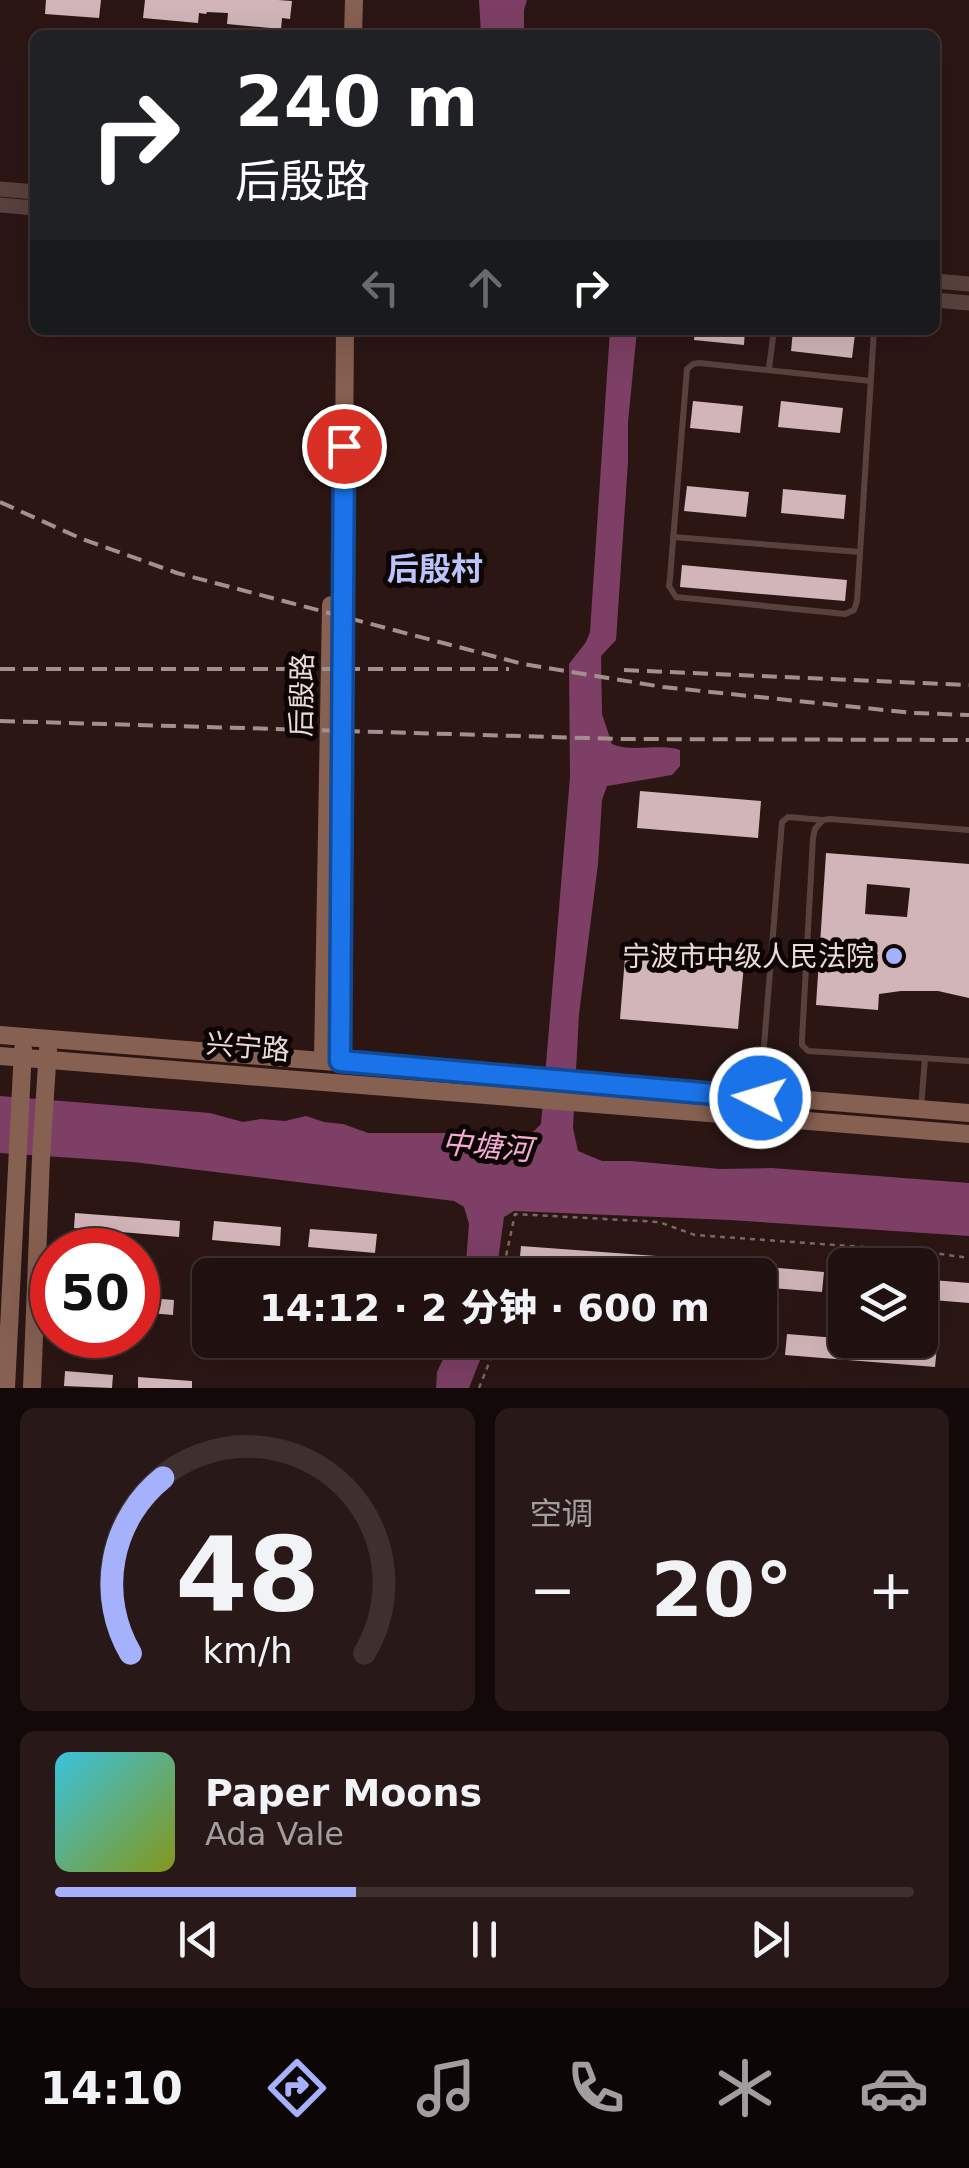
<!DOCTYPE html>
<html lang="zh">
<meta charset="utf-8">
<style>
:root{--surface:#20100f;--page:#281918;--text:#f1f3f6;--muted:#a29d9e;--line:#3d302f;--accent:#a6b1fc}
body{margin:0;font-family:"DejaVu Sans","Noto Sans SC",sans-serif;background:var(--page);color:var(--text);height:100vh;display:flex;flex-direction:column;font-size:38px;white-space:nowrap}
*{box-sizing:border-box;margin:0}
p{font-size:32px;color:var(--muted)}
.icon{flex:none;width:55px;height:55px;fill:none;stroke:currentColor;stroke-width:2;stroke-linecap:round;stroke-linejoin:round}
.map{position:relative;height:1388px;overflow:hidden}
.sheet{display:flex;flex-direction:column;gap:20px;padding:20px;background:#120908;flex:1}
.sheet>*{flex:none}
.guide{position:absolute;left:30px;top:30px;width:910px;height:305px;border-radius:15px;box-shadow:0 10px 40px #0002,0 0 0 2px var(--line);background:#202124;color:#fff;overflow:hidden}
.controls{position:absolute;left:828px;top:1248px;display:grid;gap:20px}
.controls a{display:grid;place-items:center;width:110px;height:110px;border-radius:15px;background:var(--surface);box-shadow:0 10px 40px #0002,0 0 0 2px var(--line);font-size:50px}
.speed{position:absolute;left:30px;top:1228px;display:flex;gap:20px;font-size:50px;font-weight:700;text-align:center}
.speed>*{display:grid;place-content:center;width:130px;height:130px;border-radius:50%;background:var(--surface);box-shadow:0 10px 40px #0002,0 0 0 2px var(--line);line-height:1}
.speed .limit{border:15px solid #d22;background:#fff;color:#111}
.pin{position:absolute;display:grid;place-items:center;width:85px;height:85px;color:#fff;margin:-42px;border:5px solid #fff;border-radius:50%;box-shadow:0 2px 10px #0007}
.me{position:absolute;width:110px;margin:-55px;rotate:275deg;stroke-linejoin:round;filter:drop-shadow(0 0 8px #0008)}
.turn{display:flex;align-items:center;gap:35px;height:210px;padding:0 40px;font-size:45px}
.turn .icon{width:130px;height:130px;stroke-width:2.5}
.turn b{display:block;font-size:70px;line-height:85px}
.lanes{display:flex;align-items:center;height:95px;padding:0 40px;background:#0003;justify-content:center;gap:50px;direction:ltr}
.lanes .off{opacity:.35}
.big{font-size:75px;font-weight:800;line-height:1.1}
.sheet .card{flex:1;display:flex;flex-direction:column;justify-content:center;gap:15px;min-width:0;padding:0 35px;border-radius:15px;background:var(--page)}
.sheet .dial{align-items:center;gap:0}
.dial svg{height:260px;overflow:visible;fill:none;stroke:var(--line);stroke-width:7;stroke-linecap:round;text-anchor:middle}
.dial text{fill:var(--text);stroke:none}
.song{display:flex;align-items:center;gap:30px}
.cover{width:120px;height:120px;border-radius:15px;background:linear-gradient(135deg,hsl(190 70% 55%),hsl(70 70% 35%))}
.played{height:10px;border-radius:5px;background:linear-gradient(90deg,var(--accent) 35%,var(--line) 35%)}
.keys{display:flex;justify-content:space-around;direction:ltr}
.heat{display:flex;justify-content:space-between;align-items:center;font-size:55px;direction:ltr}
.sheet .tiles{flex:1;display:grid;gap:20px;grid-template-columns:1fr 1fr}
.card:last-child{grid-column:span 2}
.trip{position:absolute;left:192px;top:1258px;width:585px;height:100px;border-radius:15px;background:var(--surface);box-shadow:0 10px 40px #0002,0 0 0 2px var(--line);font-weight:800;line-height:100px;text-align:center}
.tab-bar{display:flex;height:160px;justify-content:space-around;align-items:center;background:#0d0606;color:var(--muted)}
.tab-bar .icon{width:70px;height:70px}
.tab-bar .active{color:var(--accent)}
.tab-bar b{font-size:45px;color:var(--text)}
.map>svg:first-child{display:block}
</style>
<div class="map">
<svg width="969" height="1388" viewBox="0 0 969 1388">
<rect width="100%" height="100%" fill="#2b1614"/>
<g fill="#7d3f65">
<polygon points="479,0 527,0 524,10 524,35 481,35"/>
<path d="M610,330h27l-9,92v40l-12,178 -15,16 1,58 10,30c21,9 46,-1 68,6v16l-8,9 -65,11 -5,14 -4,64 -19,150 -6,114 5,23 24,10h29l89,8 52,-1 197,15v53l-239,-16 -216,-9 -10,6 -8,58h-31l4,-51 -5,-17 -10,-6 -321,-39 -133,-9v-57l210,17 33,9 18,-3 24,2 21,-5 18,6 19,2 25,9h82l57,10 23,-8 11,-11 29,-347 -1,-113 17,-22 4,-10z"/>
<polygon points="452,1340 488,1340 469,1388 436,1388 437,1372"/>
</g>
<g fill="#d1b5b9" fill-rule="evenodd">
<polygon points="46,0 101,0 99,18 45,14"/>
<polygon points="145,0 278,0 292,1 290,19 282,18 281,29 227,24 228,13 207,12 206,14 199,13 198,23 143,18"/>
<polygon points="695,330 745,330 744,345 694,340"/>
<polygon points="793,330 855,334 852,358 791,351"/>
<polygon points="693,401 743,406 740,433 690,428"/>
<polygon points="781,401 843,408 840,433 778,427"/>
<polygon points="687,486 749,492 746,517 684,511"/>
<polygon points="783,489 846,495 844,519 781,513"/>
<polygon points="682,565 847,580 845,601 680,587"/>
<polygon points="640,791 761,801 758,838 637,828"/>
<path d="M826,853l143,11v134l-31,-7h-37l-22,3 -1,16 -62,-5zM867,884l43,4 -3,29 -42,-3z"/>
<polygon points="626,945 745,954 738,1029 620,1019"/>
<polygon points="75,1213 180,1221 179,1237 74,1228"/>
<polygon points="214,1221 281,1227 280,1246 212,1240"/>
<polygon points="310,1229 377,1234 375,1253 308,1247"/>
<polygon points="521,1246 670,1257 669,1275 629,1275 519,1267"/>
<polygon points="709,1262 824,1272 822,1292 760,1287 760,1275 708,1275"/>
<polygon points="920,1279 969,1283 969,1303 920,1299"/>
<polygon points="138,1297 174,1300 173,1315 138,1312"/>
<polygon points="787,1334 937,1346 935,1367 785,1355"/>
<polygon points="65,1371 113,1375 112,1388 64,1386"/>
<polygon points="138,1377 192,1381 192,1388 138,1388"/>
</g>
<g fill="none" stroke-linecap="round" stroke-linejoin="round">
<g stroke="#7a6865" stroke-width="2.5" stroke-dasharray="5 5" stroke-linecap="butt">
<polyline points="502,1275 515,1214 659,1222 695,1235 920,1251 969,1258"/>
<polyline points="479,1388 493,1353 495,1340"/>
</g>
<g stroke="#59423e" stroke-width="6">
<polyline points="769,368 774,330"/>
<polyline points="871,381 699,363 693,364 687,369 670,578 669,586 676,597 845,614 854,610 857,601 874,330"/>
<polyline points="673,537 860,552"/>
<polyline points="969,830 830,819 823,820 815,829 813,838 802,1040 802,1045 808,1051 969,1061"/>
<polyline points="760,1096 782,822 788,817 823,820"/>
<polyline points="921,1108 925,1058"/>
</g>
<g stroke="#59423e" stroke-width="15">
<polyline points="0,189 35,192"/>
<polyline points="0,205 35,208"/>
<polyline points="935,281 969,284"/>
<polyline points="935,300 969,303"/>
</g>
<g stroke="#866051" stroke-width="18">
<polyline points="353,35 354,0"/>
<polyline points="0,1035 969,1113"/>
<polyline points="0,1056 969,1134"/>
<polyline points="323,1060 331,605"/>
<polyline points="339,1061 345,330"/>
<polyline points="6,1388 23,1049"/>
<polyline points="32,1388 41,1157 48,1049"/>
</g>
<g stroke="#a2908e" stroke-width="4" stroke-dasharray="15 8" stroke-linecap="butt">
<polyline points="0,502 82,539 177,573 523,664 663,687 913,713 969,715"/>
<polyline points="0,669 509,669"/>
<polyline points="624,670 969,685"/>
<polyline points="0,721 621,739 969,740"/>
</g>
</g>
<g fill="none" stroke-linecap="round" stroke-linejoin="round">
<g stroke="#114b97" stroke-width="25">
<polyline id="route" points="344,446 340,1061 760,1098"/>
</g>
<use href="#route" stroke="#1a73e8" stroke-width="18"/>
</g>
<circle fill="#a6b1fc" stroke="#0d0504" stroke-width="4" cx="894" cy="956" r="10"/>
<g text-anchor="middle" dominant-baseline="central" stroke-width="10" stroke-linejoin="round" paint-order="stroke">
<g font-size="28" fill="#eadbd8" stroke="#0d0504">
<text transform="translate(302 695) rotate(-89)">后殷路</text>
<text transform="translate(248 1047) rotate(5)">兴宁路</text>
</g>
<g font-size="28" fill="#eadbd8" stroke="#0d0504" text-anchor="end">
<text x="874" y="956">宁波市中级人民法院</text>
</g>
<g font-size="30" font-style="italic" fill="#f6abd6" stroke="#0d0504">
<text transform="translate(487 1146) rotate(5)">中塘河</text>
</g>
<g font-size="32" font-weight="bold" fill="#bac3fc" stroke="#0d0504">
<text x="435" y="569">后殷村</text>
</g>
</g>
</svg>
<div class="controls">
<a><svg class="icon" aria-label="layers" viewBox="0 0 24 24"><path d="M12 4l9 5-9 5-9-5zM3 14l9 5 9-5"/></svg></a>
</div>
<div class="speed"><div class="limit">50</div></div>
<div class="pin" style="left:344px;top:446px;background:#d93025"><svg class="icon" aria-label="arrive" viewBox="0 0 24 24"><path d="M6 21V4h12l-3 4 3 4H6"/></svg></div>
<svg class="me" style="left:760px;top:1098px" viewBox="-20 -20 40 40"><circle r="17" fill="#1a73e8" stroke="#fff" stroke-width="3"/><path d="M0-11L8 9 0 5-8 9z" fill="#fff"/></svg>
<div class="trip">14:12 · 2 分钟 · 600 m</div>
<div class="guide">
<div class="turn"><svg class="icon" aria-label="right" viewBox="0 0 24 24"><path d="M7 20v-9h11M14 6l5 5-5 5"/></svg><div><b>240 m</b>后殷路</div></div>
<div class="lanes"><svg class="icon off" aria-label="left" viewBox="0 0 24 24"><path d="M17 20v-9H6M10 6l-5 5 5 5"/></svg><svg class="icon off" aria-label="ahead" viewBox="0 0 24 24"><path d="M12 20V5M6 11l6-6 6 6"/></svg><svg class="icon" aria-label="right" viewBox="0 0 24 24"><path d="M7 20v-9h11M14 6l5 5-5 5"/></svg></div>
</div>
</div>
<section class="sheet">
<div class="tiles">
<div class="card dial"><svg viewBox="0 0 100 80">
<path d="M14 69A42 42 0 1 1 86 69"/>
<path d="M14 69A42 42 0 0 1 24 15" stroke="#a6b1fc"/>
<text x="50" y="56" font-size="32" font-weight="700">48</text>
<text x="50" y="72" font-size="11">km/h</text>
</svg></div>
<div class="card"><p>空调</p>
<div class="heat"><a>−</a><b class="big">20°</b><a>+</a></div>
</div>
<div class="card">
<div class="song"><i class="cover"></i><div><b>Paper Moons</b><p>Ada Vale</p></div></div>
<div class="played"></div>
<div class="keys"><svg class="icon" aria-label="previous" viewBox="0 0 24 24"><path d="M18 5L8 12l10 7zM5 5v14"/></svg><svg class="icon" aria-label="pause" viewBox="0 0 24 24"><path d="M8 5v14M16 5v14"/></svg><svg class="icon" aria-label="next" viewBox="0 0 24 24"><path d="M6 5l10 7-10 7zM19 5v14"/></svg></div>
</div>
</div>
</section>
<nav class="tab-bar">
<b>14:10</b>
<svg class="icon active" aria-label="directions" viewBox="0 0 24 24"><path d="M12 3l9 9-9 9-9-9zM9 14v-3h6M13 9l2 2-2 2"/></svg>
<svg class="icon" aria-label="music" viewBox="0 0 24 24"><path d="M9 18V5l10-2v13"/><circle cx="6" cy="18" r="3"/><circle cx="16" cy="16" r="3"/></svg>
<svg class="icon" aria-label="phone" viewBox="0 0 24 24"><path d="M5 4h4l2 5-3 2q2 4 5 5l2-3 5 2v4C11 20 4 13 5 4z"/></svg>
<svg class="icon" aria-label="climate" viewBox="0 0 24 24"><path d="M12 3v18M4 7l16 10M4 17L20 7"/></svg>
<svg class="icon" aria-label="car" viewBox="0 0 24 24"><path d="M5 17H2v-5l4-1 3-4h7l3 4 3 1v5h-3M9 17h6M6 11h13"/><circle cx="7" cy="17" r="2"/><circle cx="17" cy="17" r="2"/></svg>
</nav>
